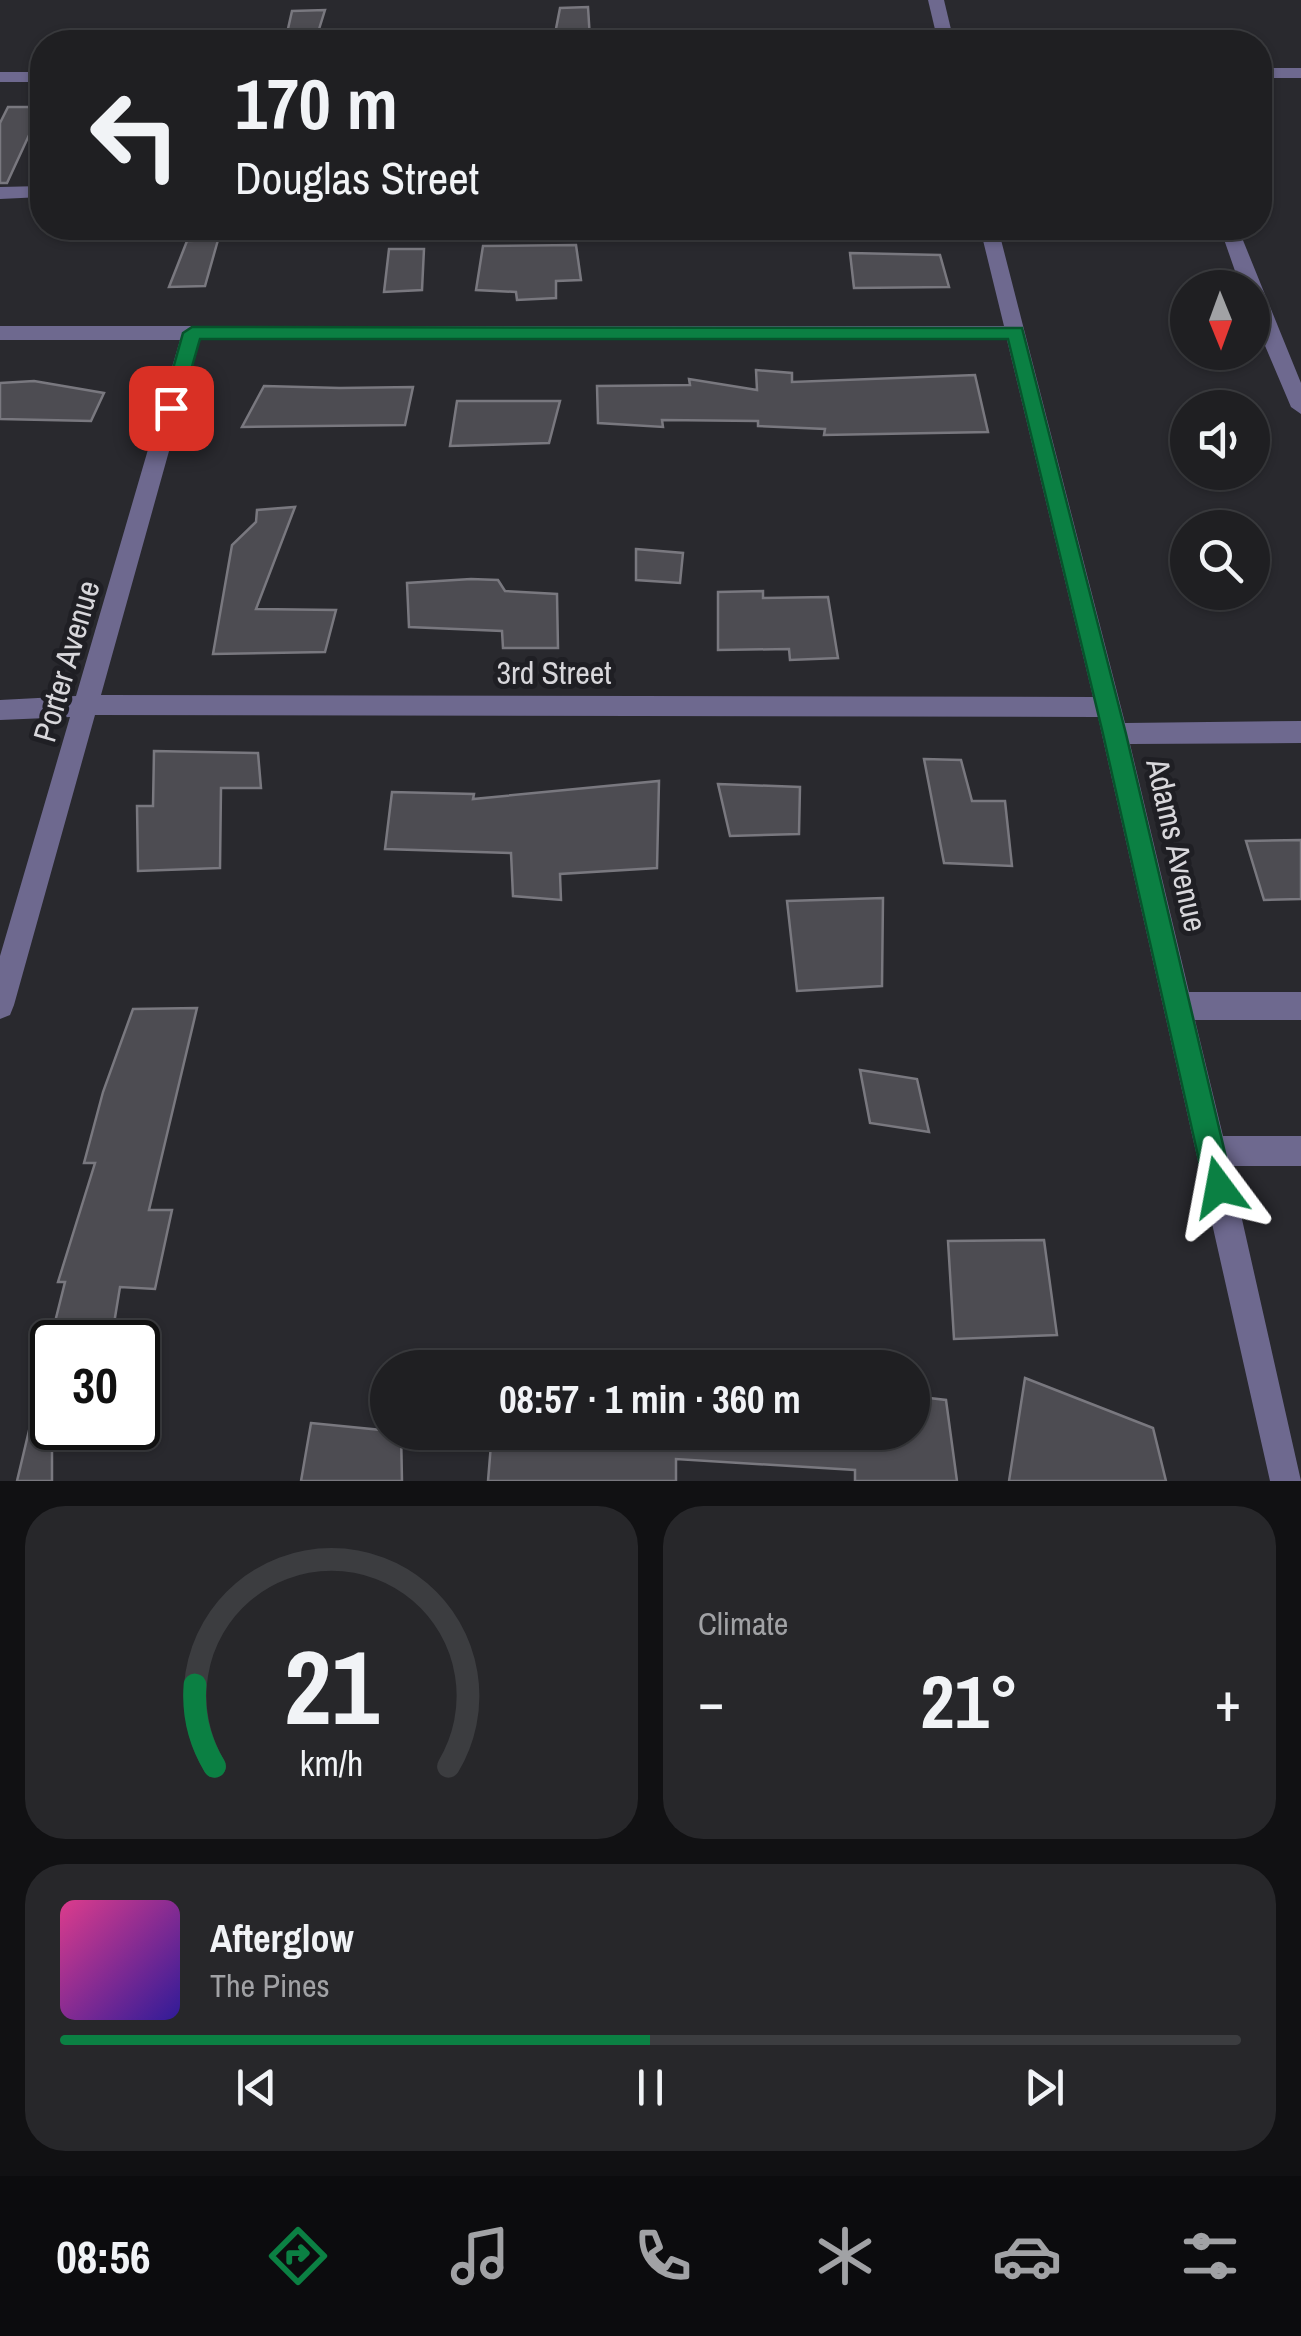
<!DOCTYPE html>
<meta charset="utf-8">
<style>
:root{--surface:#1f1f22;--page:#27272a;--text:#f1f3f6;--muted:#a1a2a5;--line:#3c3d40;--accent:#0b8043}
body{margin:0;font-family:"Archivo Narrow",sans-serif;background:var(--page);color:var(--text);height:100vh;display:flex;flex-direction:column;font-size:38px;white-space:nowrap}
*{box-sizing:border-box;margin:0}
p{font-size:32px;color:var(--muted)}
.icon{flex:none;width:55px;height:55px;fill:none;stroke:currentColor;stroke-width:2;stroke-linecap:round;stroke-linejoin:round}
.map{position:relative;height:1481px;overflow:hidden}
.side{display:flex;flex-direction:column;gap:25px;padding:25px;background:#111113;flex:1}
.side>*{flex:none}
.banner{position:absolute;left:30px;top:30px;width:1242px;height:210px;border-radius:40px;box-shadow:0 2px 8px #0004,0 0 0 2px var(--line);background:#1f1f22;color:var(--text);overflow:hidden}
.needle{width:65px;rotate:179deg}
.tools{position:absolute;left:1170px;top:270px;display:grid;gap:20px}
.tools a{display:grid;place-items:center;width:100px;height:100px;border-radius:50%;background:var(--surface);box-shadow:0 2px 8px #0004,0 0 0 2px var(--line);font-size:50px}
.speed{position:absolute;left:30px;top:1320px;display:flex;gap:20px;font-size:50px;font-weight:700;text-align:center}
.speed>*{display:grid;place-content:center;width:130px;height:130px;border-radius:50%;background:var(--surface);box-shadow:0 2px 8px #0004,0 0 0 2px var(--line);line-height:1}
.speed .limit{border:5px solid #111;border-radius:15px;background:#fff;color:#111}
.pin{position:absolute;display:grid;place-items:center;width:85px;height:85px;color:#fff;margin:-42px;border-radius:20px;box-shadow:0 5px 15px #0006}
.me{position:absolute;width:110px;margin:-55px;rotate:347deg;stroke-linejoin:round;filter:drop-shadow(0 0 8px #0008)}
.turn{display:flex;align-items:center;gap:35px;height:210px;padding:0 40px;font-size:45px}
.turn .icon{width:130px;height:130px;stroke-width:2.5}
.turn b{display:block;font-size:70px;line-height:85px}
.big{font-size:75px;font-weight:700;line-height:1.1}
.side .tile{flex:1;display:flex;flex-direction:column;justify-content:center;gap:15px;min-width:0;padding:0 35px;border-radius:40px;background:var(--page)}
.side .dial{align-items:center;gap:0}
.dial svg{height:260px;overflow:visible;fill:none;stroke:var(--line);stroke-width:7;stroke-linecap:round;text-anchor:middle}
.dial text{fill:var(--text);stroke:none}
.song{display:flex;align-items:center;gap:30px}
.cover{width:120px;height:120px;border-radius:15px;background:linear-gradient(135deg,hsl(330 70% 55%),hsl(250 70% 35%))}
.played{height:10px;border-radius:5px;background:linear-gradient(90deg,var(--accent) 50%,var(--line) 50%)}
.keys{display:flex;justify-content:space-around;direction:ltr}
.heat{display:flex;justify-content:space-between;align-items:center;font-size:55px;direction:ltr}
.side .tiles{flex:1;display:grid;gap:25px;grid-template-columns:1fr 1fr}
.tile:last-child{grid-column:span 2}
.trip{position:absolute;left:370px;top:1350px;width:560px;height:100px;border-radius:50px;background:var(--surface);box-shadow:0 2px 8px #0004,0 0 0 2px var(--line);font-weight:700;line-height:100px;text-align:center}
.dock{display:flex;height:160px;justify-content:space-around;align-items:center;background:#0c0c0e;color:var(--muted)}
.dock .icon{width:70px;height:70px}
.dock .current{color:var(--accent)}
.dock b{font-size:45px;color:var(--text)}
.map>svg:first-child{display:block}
</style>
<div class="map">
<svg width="1301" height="1481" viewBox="0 0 1301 1481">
<rect width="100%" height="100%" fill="#29292e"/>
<g fill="#4d4c52" stroke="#79787f" stroke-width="2.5">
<polygon points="588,7 590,39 554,39 560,8"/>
<polygon points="325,10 315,42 285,42 292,11"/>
<polygon points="8,107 42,107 7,183 0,183 0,123"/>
<polygon points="218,240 205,286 169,287 187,241"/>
<polygon points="576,245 581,280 556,281 556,298 517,300 516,292 476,290 483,246"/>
<polygon points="389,249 424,249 422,290 384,292"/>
<polygon points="850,253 940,255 949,287 854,288"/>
<polygon points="756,370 792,373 792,382 975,375 988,432 824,435 825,429 758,426 758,421 662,420 663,427 598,423 597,386 690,385 689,379 757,390"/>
<polygon points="34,381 104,393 91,421 0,419 0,383"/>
<polygon points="264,386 340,388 413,387 405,425 242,427"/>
<polygon points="457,401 560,401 549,443 450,446"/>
<polygon points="295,507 256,609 336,610 325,652 213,654 232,545 256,522 257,510"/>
<polygon points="636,549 683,553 680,583 636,580"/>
<polygon points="471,579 498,580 505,591 557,594 558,648 503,648 502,631 409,627 407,583"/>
<polygon points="763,591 763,598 828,597 838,658 790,660 789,649 718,650 718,592"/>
<polygon points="154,751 258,753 261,788 221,788 220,868 138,871 137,806 153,806"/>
<polygon points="924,759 961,760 972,801 1005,801 1012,866 944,863"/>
<polygon points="659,781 657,868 560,874 561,900 513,896 511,853 385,849 392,792 474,794 473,799"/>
<polygon points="718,784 800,787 799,834 730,836"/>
<polygon points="1301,840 1301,899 1264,900 1246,841"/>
<polygon points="883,898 882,986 797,991 787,901"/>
<polygon points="197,1008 149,1210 172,1210 155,1289 120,1287 111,1342 50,1342 65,1282 58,1282 95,1163 84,1163 103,1092 133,1009"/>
<polygon points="860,1070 917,1079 929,1132 870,1123"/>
<polygon points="1044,1240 1057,1335 954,1339 948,1241"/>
<polygon points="1025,1378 1153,1428 1166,1481 1009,1481"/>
<polygon points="41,1380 52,1381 52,1481 17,1481"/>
<polygon points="912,1396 946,1400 957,1481 855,1481 855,1470 676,1459 676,1481 488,1481 492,1432 838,1432 886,1440 884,1432 912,1432"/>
<polygon points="311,1423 401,1432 402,1481 301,1481"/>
</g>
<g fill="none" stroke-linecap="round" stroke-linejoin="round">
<g fill="#6e698f" fill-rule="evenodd">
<polygon points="928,0 944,0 954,42 938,42"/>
<rect x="1260" y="68" width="41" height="10"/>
<rect x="0" y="72" width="42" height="10"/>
<polygon points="42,186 42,197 0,199 0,187"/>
<path d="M980,228h18l127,495 176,-2v22l-171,1 59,248h112v28h-106l28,116h78v30h-71l71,315h-31l-172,-764 -1003,-2 -81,290 -4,10 -10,4v-63l70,-239 -70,3v-20l76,-4 104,-356h-180v-14h1004zM200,340h807l86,357 -992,-2z"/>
<polygon points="1220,228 1238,228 1301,383 1301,414 1291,407 1252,315 1252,288 1241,288"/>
</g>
</g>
<polygon fill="#0b8043" stroke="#07532c" stroke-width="2.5" points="192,327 1022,328 1126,734 1233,1187 1229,1197 1219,1201 1209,1197 1205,1187 1103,734 1008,339 200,339 180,408 171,415 162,408 183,333"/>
<g text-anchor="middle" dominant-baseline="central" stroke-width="10" stroke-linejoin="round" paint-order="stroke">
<g font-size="32" fill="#d8d7db" stroke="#1f1f24">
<text transform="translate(66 661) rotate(-74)">Porter Avenue</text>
<text x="554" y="672">3rd Street</text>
<text transform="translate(1177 845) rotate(77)">Adams Avenue</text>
</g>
</g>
</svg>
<div class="tools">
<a><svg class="needle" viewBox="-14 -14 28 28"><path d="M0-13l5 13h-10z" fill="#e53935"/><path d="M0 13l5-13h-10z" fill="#a1a2a5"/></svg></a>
<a><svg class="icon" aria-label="sound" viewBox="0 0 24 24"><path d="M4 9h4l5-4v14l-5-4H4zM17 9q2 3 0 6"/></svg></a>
<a><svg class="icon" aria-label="search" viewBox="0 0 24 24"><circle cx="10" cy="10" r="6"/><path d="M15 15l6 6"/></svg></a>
</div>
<div class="speed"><div class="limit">30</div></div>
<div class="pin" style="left:171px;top:408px;background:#d93025"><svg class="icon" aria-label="arrive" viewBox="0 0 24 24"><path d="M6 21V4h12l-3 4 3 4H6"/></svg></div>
<svg class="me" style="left:1219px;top:1187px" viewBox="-20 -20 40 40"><path d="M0-17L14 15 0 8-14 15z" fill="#0b8043" stroke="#fff" stroke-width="4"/></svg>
<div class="trip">08:57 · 1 min · 360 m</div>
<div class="banner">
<div class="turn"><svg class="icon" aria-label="left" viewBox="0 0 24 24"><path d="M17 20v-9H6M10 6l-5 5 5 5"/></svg><div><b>170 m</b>Douglas Street</div></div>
</div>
</div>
<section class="side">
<div class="tiles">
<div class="tile dial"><svg viewBox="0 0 100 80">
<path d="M14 69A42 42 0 1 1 86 69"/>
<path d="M14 69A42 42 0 0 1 8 44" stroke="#0b8043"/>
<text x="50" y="56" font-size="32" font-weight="700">21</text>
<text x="50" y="72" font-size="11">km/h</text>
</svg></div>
<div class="tile"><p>Climate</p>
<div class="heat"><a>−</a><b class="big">21°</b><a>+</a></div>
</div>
<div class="tile">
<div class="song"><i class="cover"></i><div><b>Afterglow</b><p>The Pines</p></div></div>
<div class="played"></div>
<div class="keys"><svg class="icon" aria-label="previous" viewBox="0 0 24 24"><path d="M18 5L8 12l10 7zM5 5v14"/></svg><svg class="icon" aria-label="pause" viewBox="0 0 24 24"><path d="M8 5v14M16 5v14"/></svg><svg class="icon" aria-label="next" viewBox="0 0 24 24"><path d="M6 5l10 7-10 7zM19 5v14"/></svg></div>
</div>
</div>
</section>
<nav class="dock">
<b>08:56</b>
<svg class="icon current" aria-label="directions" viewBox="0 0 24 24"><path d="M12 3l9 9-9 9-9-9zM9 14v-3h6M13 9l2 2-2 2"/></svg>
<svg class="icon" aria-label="music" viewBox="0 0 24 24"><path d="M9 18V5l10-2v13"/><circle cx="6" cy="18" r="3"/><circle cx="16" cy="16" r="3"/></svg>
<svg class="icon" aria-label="phone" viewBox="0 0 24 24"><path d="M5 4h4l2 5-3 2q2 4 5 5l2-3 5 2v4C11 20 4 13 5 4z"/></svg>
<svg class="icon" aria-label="climate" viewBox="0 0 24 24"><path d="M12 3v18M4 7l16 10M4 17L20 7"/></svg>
<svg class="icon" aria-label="car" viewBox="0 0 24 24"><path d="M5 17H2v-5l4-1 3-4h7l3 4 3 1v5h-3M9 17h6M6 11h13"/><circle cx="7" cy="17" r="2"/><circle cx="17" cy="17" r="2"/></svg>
<svg class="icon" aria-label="filters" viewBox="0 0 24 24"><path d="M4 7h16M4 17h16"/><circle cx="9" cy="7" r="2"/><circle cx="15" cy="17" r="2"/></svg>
</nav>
